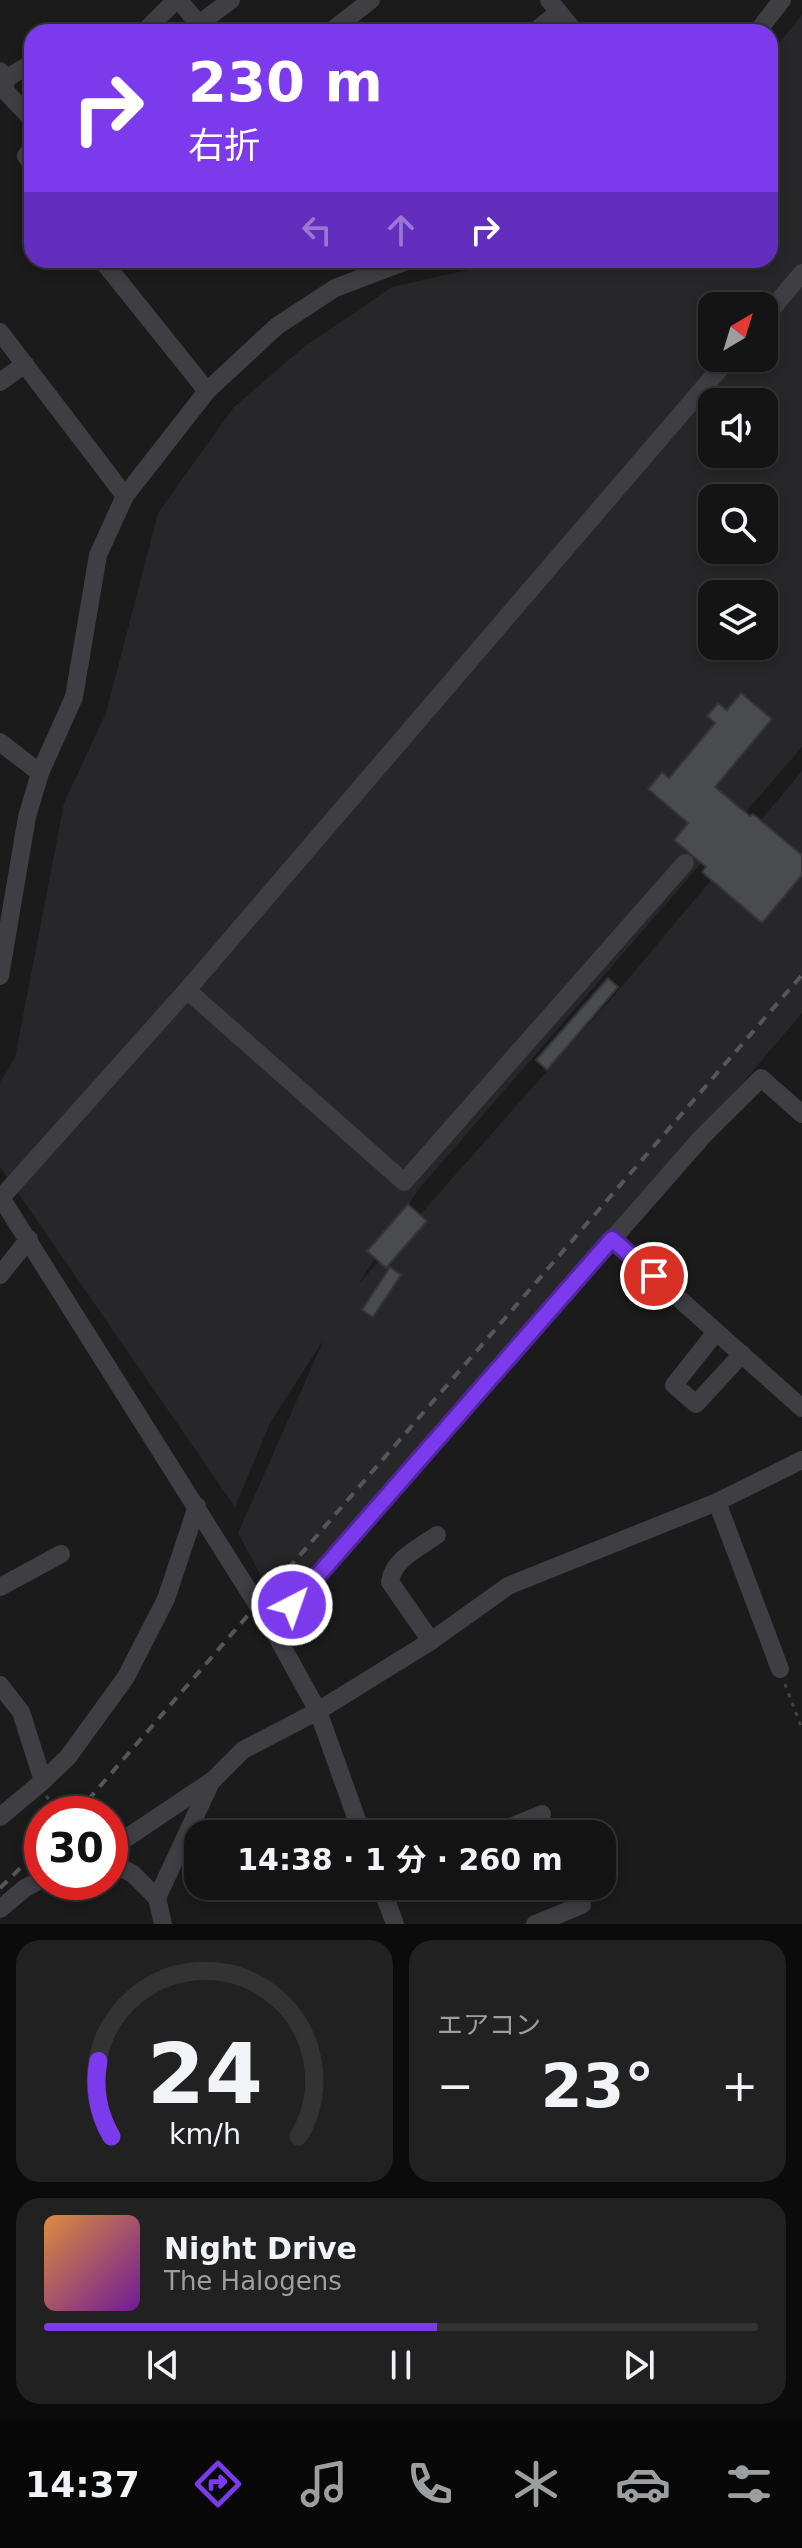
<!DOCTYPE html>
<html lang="ja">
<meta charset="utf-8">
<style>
:root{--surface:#141415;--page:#212122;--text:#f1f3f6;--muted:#9d9ea0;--line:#333334;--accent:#7c3aed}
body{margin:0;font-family:"DejaVu Sans","Noto Sans JP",sans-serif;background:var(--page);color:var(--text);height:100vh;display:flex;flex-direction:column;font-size:30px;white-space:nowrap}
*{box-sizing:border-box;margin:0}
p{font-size:26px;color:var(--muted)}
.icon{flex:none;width:44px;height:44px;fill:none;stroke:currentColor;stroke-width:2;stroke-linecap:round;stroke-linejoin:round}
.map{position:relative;height:1924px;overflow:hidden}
.sheet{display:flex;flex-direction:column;gap:16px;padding:16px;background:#0b0b0c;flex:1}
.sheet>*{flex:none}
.banner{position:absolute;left:24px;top:24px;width:754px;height:244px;border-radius:24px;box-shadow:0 4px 12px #0003,0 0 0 2px var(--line);background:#7c3aed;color:#fff;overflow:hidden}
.needle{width:52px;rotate:38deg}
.controls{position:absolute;left:698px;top:292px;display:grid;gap:16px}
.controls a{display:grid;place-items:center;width:80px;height:80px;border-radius:16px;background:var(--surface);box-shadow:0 4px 12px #0003,0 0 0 2px var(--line);font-size:40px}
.speed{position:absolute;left:24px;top:1796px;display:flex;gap:16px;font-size:40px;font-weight:700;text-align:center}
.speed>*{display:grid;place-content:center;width:104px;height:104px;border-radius:50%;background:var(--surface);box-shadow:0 4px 12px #0003,0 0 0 2px var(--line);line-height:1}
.speed .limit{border:12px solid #d22;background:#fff;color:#111}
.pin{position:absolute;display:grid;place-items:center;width:68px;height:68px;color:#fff;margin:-34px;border:4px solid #fff;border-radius:50%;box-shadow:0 2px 8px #0007}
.me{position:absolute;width:88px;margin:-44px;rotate:41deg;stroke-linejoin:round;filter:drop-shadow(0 0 6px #0008)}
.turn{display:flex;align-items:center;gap:28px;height:168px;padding:0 32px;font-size:36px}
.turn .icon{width:104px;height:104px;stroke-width:2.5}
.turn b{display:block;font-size:56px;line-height:68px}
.lanes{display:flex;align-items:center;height:76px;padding:0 32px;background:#0003;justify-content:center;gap:40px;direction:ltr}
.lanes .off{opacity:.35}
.big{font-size:60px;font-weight:700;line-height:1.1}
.sheet .tile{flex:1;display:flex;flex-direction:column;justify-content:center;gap:12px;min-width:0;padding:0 28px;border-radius:24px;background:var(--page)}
.sheet .dial{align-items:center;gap:0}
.dial svg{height:208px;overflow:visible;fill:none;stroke:var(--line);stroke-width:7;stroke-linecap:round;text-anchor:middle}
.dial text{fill:var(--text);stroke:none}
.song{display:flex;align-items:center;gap:24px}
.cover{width:96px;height:96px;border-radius:12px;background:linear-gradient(135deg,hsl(30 70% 55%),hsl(280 70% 35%))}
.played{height:8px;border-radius:4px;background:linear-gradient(90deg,var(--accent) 55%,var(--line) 55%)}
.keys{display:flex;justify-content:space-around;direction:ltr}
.heat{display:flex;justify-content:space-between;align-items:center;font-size:44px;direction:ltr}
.sheet .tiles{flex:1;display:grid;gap:16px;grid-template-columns:1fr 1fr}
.tile:last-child{grid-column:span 2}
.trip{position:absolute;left:184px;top:1820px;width:432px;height:80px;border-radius:24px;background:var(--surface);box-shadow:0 4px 12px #0003,0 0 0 2px var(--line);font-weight:700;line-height:80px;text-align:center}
.tabs{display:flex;height:128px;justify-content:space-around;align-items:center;background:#080808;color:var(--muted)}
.tabs .icon{width:56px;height:56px}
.tabs .selected{color:var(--accent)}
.tabs b{font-size:36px;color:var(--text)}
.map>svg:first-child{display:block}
</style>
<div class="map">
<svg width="802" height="1924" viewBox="0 0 802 1924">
<rect width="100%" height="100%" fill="#1b1b1c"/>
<path fill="#272729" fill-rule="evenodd" d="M802,15v732l-384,443 -60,95 266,-301 178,-213v242l-517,608 -47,-88 86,-194 -54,84 -35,84 -235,-340v-85l15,-24 49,-255 42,-90 52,-200 76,-106 70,-60 88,-60 120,-27h258v-206zM712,306h52v52h-52zM712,402h52v52h-52zM712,498h52v52h-52zM712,594h52v52h-52z"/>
<g fill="#4a4b4e" stroke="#353538" stroke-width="2">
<polygon points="741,693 772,719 715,787 750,816 753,814 802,855 802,875 762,923 702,872 706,867 674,840 688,823 648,789 662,772 669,778 715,723 707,716 718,703 727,710"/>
<polygon points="608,978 618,987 547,1070 536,1060"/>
<polygon points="408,1204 427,1221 386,1268 367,1251"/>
<polygon points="390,1267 401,1275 373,1317 362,1310"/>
</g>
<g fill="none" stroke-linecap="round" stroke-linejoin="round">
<g stroke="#424348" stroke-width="3" stroke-dasharray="4 6" stroke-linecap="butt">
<polyline points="785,1684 802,1729"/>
<polyline points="46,1796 63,1814"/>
</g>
<g stroke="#3e3e43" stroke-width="18">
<polyline points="179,0 205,32"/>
<polyline points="549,0 575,32"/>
<polyline points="199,24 231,0"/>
<polyline points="144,32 176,0"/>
<polyline points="330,32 371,0"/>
<polyline points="534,32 559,12"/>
<polyline points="757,32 782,0"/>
<polyline points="0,71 7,78 32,63"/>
<polyline points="7,78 4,90 32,119"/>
<polyline points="32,148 26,156 32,165"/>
<polyline points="102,260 207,391"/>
<polyline points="764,318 802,273"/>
<polyline points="0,332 125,496"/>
<polyline points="0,382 25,364"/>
<polyline points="0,742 40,773"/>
<polyline points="0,976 27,817 40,773 74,697 98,555 125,496 207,391 277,326 335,288 409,260"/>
<polyline points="187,990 404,1182 685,863"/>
<polyline points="0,1196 272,1628 318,1711 362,1834"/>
<polyline points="1,1198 187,990 729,358"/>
<polyline points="612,1239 802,1408"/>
<polyline points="0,1275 29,1239"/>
<polyline points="716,1332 674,1385 696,1404 742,1354"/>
<polyline points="717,1502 780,1669"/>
<polyline points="0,1587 61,1554"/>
<polyline points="272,1628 702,1137 761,1078 802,1114"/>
<path d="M431,1641l-41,-59c3,-23 29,-34 47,-47"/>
<polyline points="0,1685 21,1712 43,1781 0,1817"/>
<polyline points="43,1781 68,1757 126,1677 166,1599 197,1506"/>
<polyline points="494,1834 542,1814"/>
<polyline points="110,1849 213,1780 243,1750 318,1711 431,1641 508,1586 717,1502 802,1460"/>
<polyline points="110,1862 133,1874 157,1898 163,1924"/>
<polyline points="381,1886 395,1924"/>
<polyline points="157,1898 211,1782"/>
<polyline points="0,1909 25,1888 42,1879"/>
<polyline points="535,1924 582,1905"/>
</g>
<g stroke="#55565c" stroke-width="4" stroke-dasharray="10 8" stroke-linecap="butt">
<polyline points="76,1814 802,975"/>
<polyline points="0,1888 42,1847"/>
</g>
</g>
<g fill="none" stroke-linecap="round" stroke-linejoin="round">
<g stroke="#51269a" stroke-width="20">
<polyline id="route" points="292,1605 612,1239 654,1276"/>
</g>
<use href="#route" stroke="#7c3aed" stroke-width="14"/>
</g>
</svg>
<div class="controls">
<a><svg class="needle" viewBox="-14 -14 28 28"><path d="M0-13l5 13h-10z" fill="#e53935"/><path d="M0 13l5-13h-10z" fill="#9d9ea0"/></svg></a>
<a><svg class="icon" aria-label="sound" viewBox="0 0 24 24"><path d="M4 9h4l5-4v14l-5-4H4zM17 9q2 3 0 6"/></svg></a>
<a><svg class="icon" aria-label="search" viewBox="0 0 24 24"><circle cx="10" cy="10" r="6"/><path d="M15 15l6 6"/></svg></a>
<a><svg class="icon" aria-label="layers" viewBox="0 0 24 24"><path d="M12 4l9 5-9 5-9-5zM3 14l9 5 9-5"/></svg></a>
</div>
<div class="speed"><div class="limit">30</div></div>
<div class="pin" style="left:654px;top:1276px;background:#d93025"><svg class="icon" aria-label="arrive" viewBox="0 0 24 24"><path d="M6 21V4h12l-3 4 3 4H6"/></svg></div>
<svg class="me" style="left:292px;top:1605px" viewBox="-20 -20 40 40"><circle r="17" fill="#7c3aed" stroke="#fff" stroke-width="3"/><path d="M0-11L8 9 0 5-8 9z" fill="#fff"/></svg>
<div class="trip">14:38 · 1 分 · 260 m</div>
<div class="banner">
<div class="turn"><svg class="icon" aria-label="right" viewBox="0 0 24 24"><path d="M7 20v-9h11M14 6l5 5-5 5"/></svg><div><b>230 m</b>右折</div></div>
<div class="lanes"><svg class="icon off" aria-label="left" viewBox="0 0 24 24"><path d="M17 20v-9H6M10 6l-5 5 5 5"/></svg><svg class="icon off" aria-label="ahead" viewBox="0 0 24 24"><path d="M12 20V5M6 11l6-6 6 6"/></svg><svg class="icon" aria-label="right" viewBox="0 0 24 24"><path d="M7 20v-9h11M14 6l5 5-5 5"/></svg></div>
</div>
</div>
<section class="sheet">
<div class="tiles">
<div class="tile dial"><svg viewBox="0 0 100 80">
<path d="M14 69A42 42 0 1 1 86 69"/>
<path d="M14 69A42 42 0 0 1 9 40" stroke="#7c3aed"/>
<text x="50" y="56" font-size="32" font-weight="700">24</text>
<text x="50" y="72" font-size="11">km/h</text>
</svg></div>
<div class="tile"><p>エアコン</p>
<div class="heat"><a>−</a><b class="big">23°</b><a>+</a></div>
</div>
<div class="tile">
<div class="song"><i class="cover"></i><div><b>Night Drive</b><p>The Halogens</p></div></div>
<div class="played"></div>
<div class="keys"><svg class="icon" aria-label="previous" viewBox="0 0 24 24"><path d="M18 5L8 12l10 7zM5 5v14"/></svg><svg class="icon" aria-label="pause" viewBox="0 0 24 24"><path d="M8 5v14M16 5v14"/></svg><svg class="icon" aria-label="next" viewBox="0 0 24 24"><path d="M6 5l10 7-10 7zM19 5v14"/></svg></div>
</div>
</div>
</section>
<nav class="tabs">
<b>14:37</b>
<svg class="icon selected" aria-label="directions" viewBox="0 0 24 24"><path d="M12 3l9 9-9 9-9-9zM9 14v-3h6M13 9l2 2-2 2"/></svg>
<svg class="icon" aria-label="music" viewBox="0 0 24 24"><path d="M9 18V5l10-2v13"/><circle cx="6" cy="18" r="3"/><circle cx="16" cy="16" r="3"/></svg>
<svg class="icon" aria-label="phone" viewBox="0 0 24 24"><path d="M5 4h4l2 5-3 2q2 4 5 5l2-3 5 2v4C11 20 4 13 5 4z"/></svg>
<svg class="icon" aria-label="climate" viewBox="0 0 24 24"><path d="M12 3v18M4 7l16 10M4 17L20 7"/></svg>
<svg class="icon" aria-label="car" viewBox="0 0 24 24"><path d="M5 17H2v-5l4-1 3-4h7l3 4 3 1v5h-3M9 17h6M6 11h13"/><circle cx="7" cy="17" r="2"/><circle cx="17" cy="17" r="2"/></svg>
<svg class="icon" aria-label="filters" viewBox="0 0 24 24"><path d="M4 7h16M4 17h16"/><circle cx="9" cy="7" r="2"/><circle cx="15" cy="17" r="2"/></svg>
</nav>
